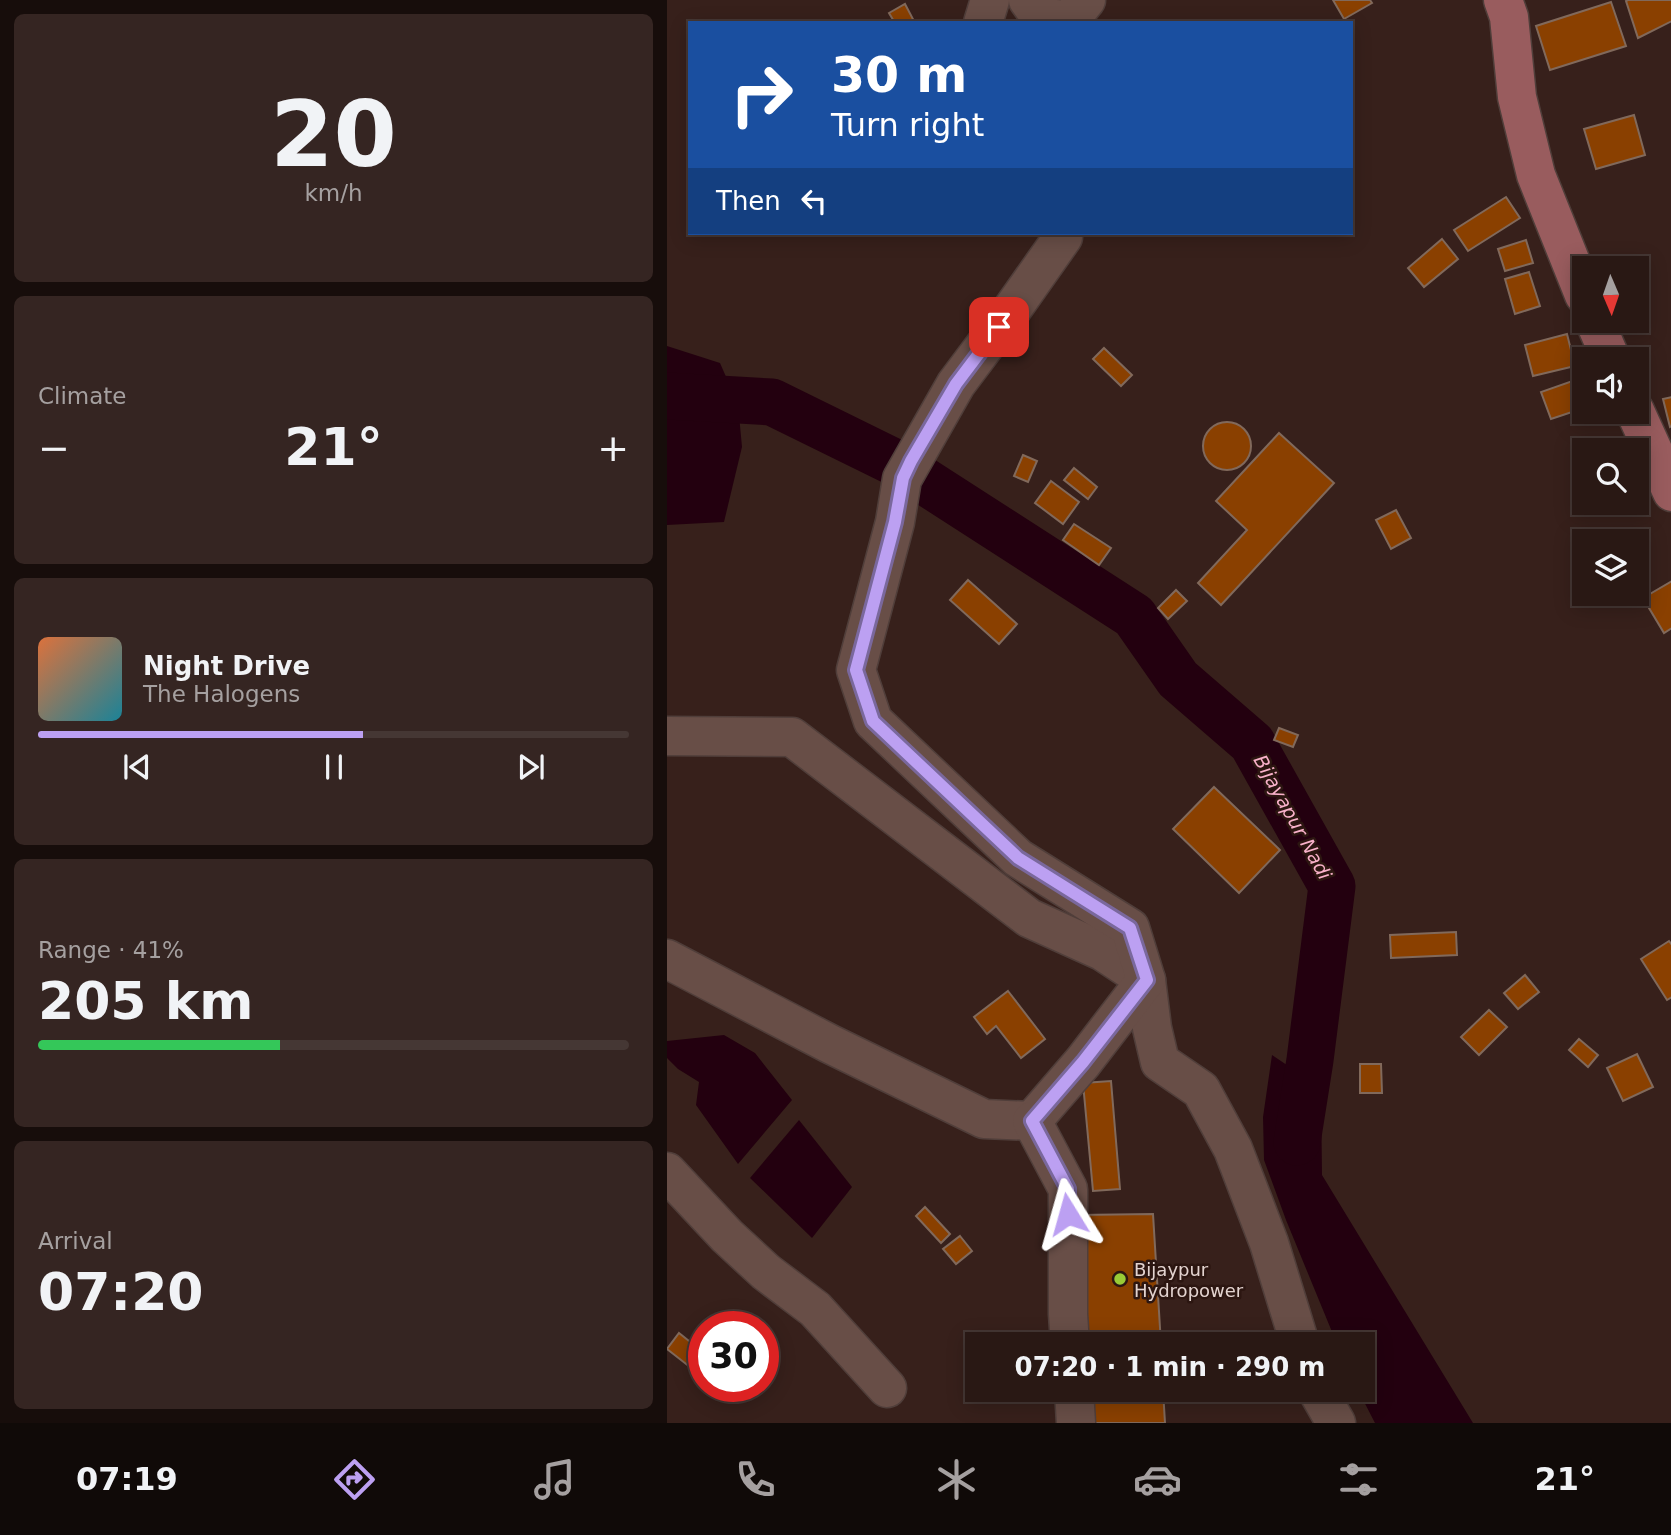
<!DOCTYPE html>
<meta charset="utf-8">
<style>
:root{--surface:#291814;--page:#352522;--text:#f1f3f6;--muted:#a5a0a0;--line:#453734;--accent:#bca0f2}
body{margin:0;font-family:"DejaVu Sans",sans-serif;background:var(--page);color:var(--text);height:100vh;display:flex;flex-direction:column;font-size:26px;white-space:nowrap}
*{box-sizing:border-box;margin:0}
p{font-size:23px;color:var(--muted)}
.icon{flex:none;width:38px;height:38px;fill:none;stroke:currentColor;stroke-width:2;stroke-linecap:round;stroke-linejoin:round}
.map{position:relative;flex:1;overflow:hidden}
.drawer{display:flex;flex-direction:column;gap:14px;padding:14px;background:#170d0b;width:667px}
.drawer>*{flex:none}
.top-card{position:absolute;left:21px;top:21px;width:665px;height:214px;border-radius:0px;box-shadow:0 4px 18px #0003,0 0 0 2px var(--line);background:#1a4fa0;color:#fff;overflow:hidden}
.needle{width:46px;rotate:178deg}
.controls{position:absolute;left:905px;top:256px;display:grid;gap:14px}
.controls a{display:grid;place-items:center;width:77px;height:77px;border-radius:0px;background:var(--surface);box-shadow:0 4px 18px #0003,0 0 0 2px var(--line);font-size:35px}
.speed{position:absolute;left:21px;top:1311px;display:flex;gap:14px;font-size:35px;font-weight:700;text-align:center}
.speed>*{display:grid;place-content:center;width:91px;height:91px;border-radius:50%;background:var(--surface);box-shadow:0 4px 18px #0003,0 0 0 2px var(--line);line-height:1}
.speed .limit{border:10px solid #d22;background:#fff;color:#111}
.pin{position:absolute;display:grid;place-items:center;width:60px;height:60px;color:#fff;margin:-30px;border-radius:14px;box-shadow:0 4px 10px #0006}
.me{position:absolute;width:77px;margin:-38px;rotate:352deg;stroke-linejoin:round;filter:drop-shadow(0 0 5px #0008)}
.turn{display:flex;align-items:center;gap:24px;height:147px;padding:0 28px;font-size:32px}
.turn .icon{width:91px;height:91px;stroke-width:2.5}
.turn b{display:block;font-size:49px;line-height:60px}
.then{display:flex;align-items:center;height:66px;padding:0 28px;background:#0003;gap:14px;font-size:26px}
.big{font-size:52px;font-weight:800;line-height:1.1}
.drawer .widget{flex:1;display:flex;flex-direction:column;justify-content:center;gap:10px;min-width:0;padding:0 24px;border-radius:10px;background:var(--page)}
.drawer .dial{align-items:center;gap:0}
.dial b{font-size:91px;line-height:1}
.song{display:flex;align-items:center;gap:21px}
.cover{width:84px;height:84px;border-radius:10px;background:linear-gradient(135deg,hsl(20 70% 55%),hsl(190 70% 35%))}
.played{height:7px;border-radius:4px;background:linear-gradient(90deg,var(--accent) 55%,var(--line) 55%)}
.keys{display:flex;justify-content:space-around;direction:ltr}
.heat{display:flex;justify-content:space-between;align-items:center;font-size:38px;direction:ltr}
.charge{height:10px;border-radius:5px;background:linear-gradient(90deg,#34c759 41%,var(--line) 0)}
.trip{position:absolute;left:298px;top:1332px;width:410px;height:70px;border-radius:0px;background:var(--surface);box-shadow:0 4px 18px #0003,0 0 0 2px var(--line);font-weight:800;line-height:70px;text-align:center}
.dock{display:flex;height:112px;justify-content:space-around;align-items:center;background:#100a08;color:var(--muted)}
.dock .icon{width:49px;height:49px}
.dock .selected{color:var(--accent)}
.dock b{font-size:32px;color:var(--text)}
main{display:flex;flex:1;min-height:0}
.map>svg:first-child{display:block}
</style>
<main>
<section class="drawer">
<div class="widget dial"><b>20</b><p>km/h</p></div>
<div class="widget"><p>Climate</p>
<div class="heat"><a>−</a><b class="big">21°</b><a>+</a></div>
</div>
<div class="widget">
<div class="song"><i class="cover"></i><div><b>Night Drive</b><p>The Halogens</p></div></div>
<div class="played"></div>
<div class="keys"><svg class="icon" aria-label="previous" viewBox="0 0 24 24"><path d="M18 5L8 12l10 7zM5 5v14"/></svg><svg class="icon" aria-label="pause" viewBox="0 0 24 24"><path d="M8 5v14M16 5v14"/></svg><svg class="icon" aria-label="next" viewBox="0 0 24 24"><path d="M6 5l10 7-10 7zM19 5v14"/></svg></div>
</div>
<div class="widget"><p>Range · 41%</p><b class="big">205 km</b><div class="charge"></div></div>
<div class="widget"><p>Arrival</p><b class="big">07:20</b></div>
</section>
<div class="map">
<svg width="1005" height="1423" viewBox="0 0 1005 1423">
<rect width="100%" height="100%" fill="#37201b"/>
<g fill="#23000f">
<polygon points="0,346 53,363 71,404 75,447 57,522 0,525"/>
<polygon points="57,1035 88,1053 125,1100 71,1164 29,1105 32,1082 11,1069 0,1058 0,1041"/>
<polygon points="605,1055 654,1088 655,1175 806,1423 708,1423 691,1390 695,1390 695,1344 670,1344 619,1220 597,1160 596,1117"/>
<polygon points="132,1120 185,1187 145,1238 83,1178"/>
</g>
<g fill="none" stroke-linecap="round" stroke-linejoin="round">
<polyline stroke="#23000f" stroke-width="47" points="0,396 105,402 231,464 467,616 511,679 585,743 665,886 643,1060 630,1142"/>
</g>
<g fill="#8a4000" stroke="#81695b" stroke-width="2">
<polygon points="666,0 703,0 705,3 677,19"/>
<polygon points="961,0 1005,0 1005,21 971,38 959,1"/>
<polygon points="944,2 959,46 883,70 869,26"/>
<polygon points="238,4 248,23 228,23 222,13"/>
<polygon points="967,115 978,155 929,169 917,129"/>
<polygon points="839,197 853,218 801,251 787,230"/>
<polygon points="775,239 791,259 757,287 741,268"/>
<polygon points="859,240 866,263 838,271 831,249"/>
<polygon points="862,272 873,306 848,314 838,279"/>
<polygon points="900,334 908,366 866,376 858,345"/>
<polygon points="437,348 465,375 454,386 426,359"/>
<polygon points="914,378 917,388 917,408 884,419 874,392"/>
<polygon points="1005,397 1005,426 1003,427 996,399"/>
<circle cx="560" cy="446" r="24"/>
<polygon points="612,433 667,483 554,605 531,583 580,530 549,501"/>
<polygon points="356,455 370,461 361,482 347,476"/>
<polygon points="407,468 430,487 421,499 397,480"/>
<polygon points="384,481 412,502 396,524 368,503"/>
<polygon points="729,510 744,538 724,549 709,520"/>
<polygon points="407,524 444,548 432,565 396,540"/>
<polygon points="301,580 350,624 332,644 283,600"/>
<polygon points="1005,581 1005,628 997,633 976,598"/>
<polygon points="509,590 520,601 501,619 491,608"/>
<polygon points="612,728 631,735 626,747 607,740"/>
<polygon points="547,787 613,850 572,893 506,829"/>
<polygon points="789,932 790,955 724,958 723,935"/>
<polygon points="1002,941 1005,945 1005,997 1000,1000 974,959"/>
<polygon points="858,975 872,992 851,1009 837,993"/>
<polygon points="341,991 378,1039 354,1058 329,1026 320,1034 307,1017"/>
<polygon points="822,1010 840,1027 812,1055 794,1037"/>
<polygon points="912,1039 931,1055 921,1067 902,1050"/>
<polygon points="970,1054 986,1087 956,1101 940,1068"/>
<polygon points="693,1064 714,1064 715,1093 693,1093"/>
<polygon points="444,1081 453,1189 426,1191 416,1083"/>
<polygon points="258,1207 283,1234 274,1243 249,1216"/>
<polygon points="486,1214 494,1344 420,1344 410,1215"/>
<polygon points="293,1236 305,1251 289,1264 276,1249"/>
<polygon points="12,1333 37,1353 37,1378 0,1349"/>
<polygon points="423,1390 496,1390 498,1423 425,1423"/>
</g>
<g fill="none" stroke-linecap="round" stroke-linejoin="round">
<g stroke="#503e3a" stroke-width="41">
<g id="minor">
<polyline points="361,0 374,18 403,20 419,0"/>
<polyline points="316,23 323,0"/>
<polyline points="0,736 125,737 362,918 435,951 479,980 485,1028 493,1062 534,1090 566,1149 602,1243 633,1344"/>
<polyline points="0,959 163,1044 317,1119 365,1121 416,1062 479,980 463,928 351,858 206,721 189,670 228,522 235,479 289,384 346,308 396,237 393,233"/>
<polyline points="365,1121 401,1189 401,1314 403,1344"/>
<polyline points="0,1172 60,1236 99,1272 148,1309 220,1388"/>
<polyline points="407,1390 409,1423"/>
<polyline points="650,1390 669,1423"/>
</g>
</g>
<g stroke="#503e3a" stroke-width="41">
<g id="major">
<polyline points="836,0 842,17 850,97 869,175 917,295"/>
<polyline points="927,320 944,359"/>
<polyline points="968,411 1005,492"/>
</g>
</g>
<use href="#minor" stroke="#684e47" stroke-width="38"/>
<use href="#major" stroke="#995c5e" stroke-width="38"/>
</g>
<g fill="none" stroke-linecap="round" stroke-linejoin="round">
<g stroke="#7a689d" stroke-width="18">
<polyline id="route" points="332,327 289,384 244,461 236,478 228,522 189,670 206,721 351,858 463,928 480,980 416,1062 365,1121 401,1189 401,1214"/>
</g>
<use href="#route" stroke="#bca0f2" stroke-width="12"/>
</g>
<circle fill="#99cb36" stroke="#2c1611" stroke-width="2.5" cx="453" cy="1279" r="7"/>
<g text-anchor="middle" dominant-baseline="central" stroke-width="5" stroke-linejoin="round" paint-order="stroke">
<g font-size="18" fill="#e3d3cf" stroke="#2c1611" text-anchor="start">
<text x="467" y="1269">Bijaypur<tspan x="467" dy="21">Hydropower</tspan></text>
</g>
<g font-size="19" font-style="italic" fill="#f9b1ca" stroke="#2c1611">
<text transform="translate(626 817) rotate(61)">Bijayapur Nadi</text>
</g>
</g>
</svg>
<div class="controls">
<a><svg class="needle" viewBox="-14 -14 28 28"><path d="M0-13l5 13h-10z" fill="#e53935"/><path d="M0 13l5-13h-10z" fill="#a5a0a0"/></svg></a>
<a><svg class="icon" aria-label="sound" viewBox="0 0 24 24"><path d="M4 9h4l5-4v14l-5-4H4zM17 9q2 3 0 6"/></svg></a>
<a><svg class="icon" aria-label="search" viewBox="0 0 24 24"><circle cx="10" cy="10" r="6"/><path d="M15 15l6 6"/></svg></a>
<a><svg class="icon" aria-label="layers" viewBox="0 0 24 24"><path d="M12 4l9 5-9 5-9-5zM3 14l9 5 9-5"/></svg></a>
</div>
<div class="speed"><div class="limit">30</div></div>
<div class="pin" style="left:332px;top:327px;background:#d93025"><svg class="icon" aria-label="arrive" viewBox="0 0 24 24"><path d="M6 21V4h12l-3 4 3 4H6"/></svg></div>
<svg class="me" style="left:401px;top:1214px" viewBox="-20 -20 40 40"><path d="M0-17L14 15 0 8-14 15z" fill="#bca0f2" stroke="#fff" stroke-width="4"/></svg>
<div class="trip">07:20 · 1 min · 290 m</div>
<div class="top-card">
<div class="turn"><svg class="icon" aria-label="right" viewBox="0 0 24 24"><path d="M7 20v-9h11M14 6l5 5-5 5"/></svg><div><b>30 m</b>Turn right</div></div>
<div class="then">Then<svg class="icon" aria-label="left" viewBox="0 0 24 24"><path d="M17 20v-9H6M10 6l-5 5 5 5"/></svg></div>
</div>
</div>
</main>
<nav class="dock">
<b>07:19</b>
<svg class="icon selected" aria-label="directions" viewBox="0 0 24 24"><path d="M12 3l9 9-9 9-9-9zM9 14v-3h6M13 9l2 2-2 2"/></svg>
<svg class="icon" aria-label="music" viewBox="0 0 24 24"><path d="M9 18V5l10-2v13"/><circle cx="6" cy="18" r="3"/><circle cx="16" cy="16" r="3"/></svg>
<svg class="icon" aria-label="phone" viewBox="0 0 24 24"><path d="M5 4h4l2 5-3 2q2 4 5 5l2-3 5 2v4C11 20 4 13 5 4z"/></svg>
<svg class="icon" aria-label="climate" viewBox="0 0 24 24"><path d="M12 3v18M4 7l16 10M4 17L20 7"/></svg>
<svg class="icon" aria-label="car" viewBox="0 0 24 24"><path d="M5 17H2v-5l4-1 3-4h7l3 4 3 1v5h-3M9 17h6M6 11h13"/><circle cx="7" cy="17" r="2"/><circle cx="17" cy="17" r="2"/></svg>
<svg class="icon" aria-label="filters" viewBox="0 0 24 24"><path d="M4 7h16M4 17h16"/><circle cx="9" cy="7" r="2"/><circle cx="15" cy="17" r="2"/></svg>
<b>21°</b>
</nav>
